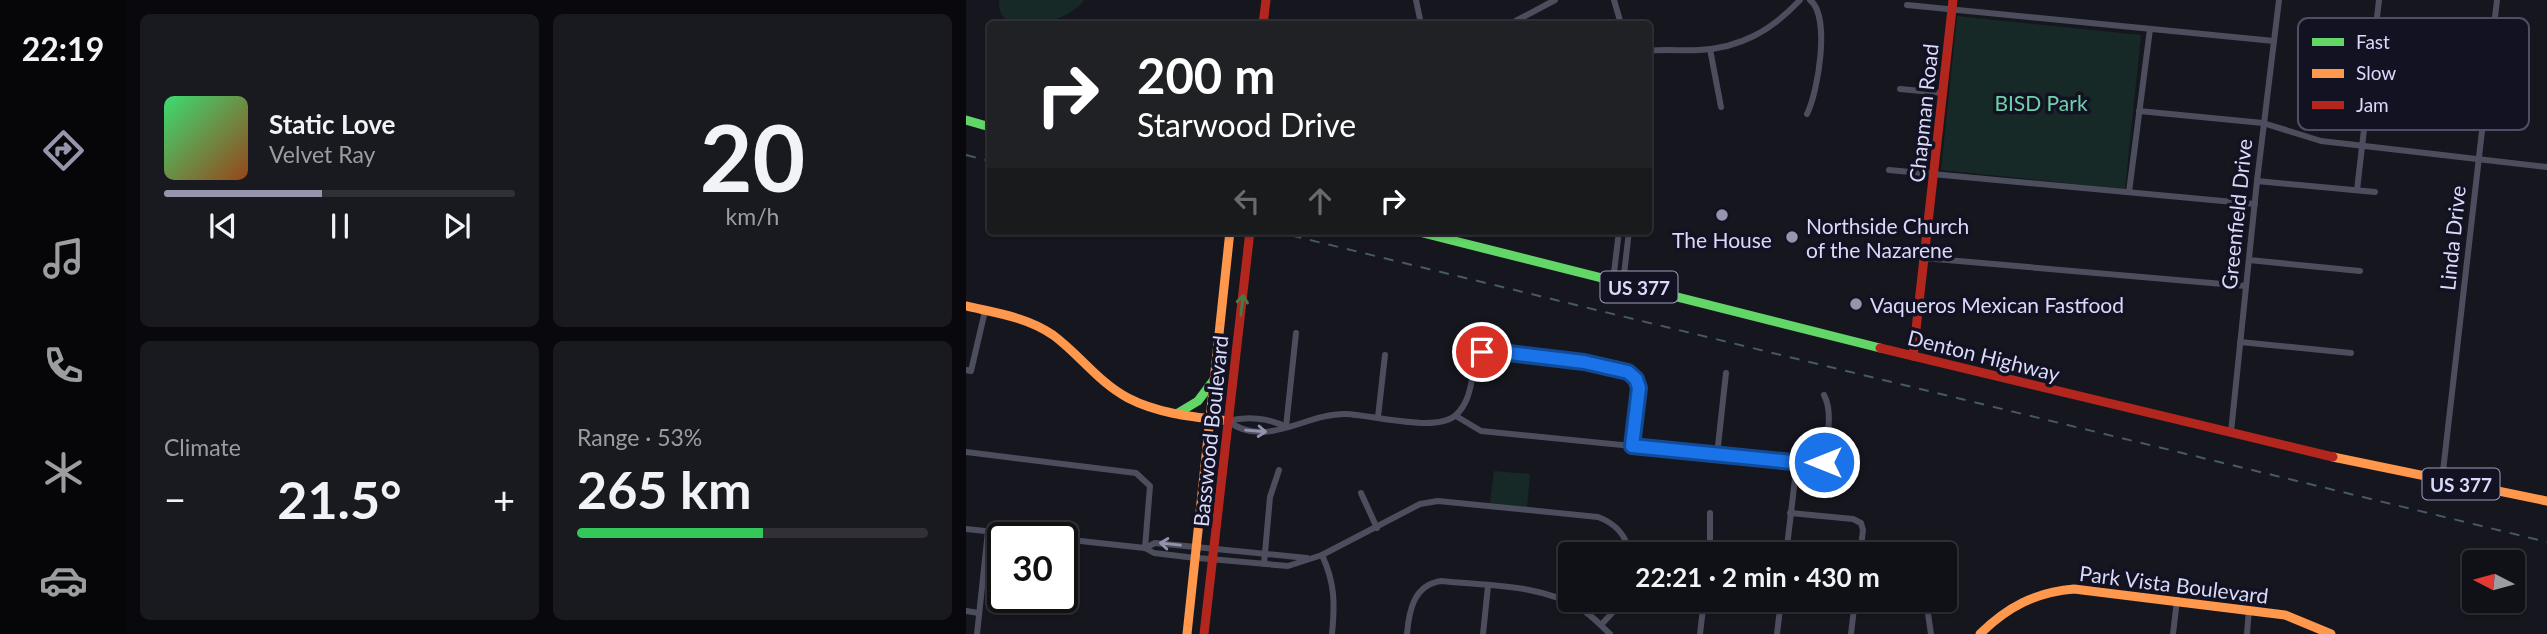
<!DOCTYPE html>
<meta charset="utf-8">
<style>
:root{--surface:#101017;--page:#191920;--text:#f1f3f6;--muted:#9c9da1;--line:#303036;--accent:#9595ad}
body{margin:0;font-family:Lato,sans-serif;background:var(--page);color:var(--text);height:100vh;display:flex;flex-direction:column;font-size:26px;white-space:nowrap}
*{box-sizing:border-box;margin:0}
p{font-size:23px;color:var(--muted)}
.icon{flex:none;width:38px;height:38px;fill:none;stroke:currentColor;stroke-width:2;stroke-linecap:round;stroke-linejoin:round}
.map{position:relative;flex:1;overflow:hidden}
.sheet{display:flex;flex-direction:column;gap:14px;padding:14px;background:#09090d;width:840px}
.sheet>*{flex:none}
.banner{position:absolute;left:21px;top:21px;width:665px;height:214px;border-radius:7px;box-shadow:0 2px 5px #0004,0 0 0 2px var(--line);background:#202124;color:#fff;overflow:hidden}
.needle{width:46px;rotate:276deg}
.controls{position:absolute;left:1496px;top:550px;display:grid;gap:14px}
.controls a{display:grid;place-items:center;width:63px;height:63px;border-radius:7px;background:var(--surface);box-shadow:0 2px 5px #0004,0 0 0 2px var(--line);font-size:35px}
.speed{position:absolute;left:21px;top:522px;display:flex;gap:14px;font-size:35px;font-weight:700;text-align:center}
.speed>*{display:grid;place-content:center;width:91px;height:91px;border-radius:50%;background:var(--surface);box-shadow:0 2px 5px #0004,0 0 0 2px var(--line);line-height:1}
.speed .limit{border:4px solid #111;border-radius:10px;background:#fff;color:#111}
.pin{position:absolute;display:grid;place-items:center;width:60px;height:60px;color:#fff;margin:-30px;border:4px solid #fff;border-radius:50%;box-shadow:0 2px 7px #0007}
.me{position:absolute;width:77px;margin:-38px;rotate:270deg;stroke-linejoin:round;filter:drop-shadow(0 0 5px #0008)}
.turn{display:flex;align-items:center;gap:24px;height:147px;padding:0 35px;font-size:32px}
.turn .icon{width:91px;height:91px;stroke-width:2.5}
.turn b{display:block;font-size:49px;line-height:60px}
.lanes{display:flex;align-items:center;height:66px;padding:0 35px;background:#0003;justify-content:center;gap:35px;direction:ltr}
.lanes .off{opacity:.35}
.big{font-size:52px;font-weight:700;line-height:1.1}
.sheet .tile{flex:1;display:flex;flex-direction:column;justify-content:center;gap:10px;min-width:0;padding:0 24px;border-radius:10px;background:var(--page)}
.sheet .dial{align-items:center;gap:0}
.dial b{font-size:91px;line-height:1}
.song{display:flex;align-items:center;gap:21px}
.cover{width:84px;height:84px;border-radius:10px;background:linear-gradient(135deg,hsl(140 70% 55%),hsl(20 70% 35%))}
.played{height:7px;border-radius:4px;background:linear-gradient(90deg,var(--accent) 45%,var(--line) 45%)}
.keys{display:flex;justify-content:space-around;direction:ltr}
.heat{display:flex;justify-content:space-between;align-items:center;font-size:38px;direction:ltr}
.charge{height:10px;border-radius:5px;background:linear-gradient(90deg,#34c759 53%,var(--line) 0)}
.sheet .tiles{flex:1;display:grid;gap:14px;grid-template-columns:repeat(2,1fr)}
.trip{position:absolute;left:592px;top:542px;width:399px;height:70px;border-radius:7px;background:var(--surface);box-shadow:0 2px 5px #0004,0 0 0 2px var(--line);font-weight:700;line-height:70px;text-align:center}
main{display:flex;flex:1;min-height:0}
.tab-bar{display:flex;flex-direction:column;width:126px;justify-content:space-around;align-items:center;background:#060609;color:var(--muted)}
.tab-bar .icon{width:49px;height:49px}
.tab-bar .selected{color:var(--accent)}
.tab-bar b{font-size:32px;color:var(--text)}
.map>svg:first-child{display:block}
</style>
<main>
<nav class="tab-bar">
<b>22:19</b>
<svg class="icon selected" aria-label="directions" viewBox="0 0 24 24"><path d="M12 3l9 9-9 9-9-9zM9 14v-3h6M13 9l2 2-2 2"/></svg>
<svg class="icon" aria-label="music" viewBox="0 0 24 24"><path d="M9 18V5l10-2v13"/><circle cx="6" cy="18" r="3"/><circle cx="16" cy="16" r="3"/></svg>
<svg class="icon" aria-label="phone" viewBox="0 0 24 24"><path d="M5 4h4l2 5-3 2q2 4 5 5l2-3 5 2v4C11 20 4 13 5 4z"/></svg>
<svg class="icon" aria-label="climate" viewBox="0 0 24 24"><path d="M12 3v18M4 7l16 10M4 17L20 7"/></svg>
<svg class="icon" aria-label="car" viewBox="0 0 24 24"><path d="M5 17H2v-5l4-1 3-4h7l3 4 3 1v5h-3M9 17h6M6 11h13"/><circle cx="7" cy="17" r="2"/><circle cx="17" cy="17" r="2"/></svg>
</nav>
<section class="sheet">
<div class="tiles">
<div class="tile">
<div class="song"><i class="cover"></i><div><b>Static Love</b><p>Velvet Ray</p></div></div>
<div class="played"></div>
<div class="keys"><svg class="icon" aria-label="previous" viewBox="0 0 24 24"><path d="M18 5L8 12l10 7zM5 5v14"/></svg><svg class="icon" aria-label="pause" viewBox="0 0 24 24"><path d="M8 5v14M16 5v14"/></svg><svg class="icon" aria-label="next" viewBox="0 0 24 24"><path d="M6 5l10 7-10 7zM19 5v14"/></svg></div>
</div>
<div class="tile dial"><b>20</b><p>km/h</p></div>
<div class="tile"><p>Climate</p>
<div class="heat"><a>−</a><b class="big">21.5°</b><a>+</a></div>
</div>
<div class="tile"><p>Range · 53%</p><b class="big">265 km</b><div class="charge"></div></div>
</div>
</section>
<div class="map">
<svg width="1581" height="634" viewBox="0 0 1581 634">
<rect width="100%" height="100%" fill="#16161f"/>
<g fill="#162927">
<path d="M33,0h85c-11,20 -74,38 -84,11 -1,-3 -1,-7 -1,-11z"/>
<polygon points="991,16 1175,35 1159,189 975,170"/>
<polygon points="528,471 564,474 561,507 524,503"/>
</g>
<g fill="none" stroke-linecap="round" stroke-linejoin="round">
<g stroke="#4c4e5e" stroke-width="6">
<polyline points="450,0 455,24"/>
<polyline points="648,0 655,24"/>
<polyline points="941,5 1308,41"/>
<polyline points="544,24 589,0"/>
<polyline points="744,49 755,107"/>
<path d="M682,51c17,-2 34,0 51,-1 42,-2 73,-20 101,-50"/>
<polyline points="934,89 976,93"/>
<polyline points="1173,111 1297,123 1355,141 1581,167"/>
<path d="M841,114c11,-22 24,-98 3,-114"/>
<polyline points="923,170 1289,204"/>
<polyline points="1291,181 1409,192"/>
<polyline points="1391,190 1413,0"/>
<polyline points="1163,192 1184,29"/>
<polyline points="958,258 1280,286"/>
<polyline points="1283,260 1394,271"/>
<polyline points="647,281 653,231"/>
<polyline points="657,283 663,231"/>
<polyline points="1274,342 1385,353"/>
<polyline points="0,370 5,371 19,311"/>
<path d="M490,416l25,15 331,33 11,-2c3,-21 11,-48 1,-67"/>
<polyline points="412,417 419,355"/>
<path d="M262,421c38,29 77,-8 118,-7 26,1 91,19 110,1 20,-19 12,-45 26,-63l10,-1 92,10 44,11 8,7 3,9 -7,58"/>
<path d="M262,421c19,-5 41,-3 58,6"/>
<polyline points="320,427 330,333"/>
<polyline points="1265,432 1291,181 1313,0"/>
<polyline points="0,452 170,473 184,486 179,548"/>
<polyline points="751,455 760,373"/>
<polyline points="1476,480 1531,0"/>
<polyline points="395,493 411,528"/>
<polyline points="824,513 887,519 895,523 897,530 894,555"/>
<polyline points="0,529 75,537"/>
<path d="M96,539l83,9 9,5 33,4 101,9 34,-11 98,-51 18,-3 160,16c17,6 29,19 32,38"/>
<polyline points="179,548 189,543 341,558"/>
<path d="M356,555c13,28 13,49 10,79"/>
<polyline points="744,555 744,513"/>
<polyline points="820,555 831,462"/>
<polyline points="298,564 304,497 313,470"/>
<polyline points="964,600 961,607 965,634"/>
<polyline points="0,611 13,613"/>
<polyline points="635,625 658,600"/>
<polyline points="11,634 22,531"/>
<path d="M441,634c2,-24 7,-49 34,-53 46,5 101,3 140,28 11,6 20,17 29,25"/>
<polyline points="517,634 522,586"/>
<polyline points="734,634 738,600"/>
<polyline points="811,634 815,600"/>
<polyline points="885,634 889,600"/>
<polyline points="1207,634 1211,600"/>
<polyline points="1281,634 1283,609"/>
</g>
<g stroke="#63d668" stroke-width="9">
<polyline points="0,120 24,127"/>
<polyline points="449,231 914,348"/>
<polyline points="212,413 232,401 247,381"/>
</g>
<g stroke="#ff974d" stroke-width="9">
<path d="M0,306c30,7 61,11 87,29 27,20 45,47 75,63 31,16 66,19 100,23"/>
<polyline points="1367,457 1581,501"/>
<polyline points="221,634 264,231"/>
<path d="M1014,634c27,-27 56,-42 94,-45l211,26 46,19"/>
</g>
<g stroke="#b3261e" stroke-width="9">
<polyline points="297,24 300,0"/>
<polyline points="914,348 1367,457"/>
<polyline points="947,356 987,0"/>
<polyline points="238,634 284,231"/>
</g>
<g stroke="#465a63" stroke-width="2" stroke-dasharray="10 9" stroke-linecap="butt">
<polyline points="0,155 24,161"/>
<polyline points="307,231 1581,542"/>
</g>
</g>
<defs><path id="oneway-shaft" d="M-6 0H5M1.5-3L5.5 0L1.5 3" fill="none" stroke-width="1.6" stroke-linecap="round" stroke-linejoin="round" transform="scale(1.75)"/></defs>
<use stroke="#3f7e49" href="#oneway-shaft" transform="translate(276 305) rotate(-83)"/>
<g stroke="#9294ac">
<use href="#oneway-shaft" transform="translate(290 431) rotate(5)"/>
<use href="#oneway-shaft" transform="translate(204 544) rotate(-174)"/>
</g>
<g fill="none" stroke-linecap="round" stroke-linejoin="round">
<g stroke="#114b97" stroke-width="18">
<polyline id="route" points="516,352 526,351 618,362 662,372 670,379 673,388 666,446 846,464 858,462"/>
</g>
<use href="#route" stroke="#1a73e8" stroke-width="12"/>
</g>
<g fill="#9595ad" stroke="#121223" stroke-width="2.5">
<circle cx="756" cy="215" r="7"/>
<circle cx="826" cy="237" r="7"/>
<circle cx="890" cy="304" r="7"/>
</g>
<g text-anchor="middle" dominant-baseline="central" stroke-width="7" stroke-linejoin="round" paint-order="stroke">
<g fill="#121223" stroke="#9d9eba" stroke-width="2">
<rect x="634.5" y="271.5" width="77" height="31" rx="5"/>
<rect x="1456.5" y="468.5" width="77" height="31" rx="5"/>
</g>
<g font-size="19" font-weight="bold" fill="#d9dafa">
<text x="673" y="287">US 377</text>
<text x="1495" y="484">US 377</text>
</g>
<g font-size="21" fill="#6fd0a9" stroke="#121223">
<text x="1075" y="102">BISD Park</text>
</g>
<g font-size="21" fill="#d9dafa" stroke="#121223">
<text transform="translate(957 113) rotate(-84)">Chapman Road</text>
<text transform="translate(1270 214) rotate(-84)">Greenfield Drive</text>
<text transform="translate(1486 238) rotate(-84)">Linda Drive</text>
<text transform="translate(1018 355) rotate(14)">Denton Highway</text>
<text transform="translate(244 431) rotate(-84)">Basswood Boulevard</text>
<text transform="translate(1208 584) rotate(7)">Park Vista Boulevard</text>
</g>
<g font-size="21" fill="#d9dafa" stroke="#121223" text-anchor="start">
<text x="840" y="225">Northside Church<tspan x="840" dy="24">of the Nazarene</tspan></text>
<text x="756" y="239" text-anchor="middle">The House</text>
<text x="904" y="304">Vaqueros Mexican Fastfood</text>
</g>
</g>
<rect x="1332" y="18" width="231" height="112" rx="10" fill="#121223" stroke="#4e4e64" stroke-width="2"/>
<rect x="1346" y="38" width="32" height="8" fill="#63d668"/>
<rect x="1346" y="69" width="32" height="9" fill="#ff974d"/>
<rect x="1346" y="101" width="32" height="8" fill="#b3261e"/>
<g font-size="19" fill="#d9dafa">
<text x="1390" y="49">Fast</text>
<text x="1390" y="80">Slow</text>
<text x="1390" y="112">Jam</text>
</g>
</svg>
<div class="controls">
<a><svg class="needle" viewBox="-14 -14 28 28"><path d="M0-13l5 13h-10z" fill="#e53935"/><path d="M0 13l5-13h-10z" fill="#9c9da1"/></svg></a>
</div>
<div class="speed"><div class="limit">30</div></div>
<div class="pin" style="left:516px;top:352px;background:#d93025"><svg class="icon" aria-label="arrive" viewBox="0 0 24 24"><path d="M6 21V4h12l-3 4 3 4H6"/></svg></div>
<svg class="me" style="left:858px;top:462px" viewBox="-20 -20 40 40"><circle r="17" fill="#1a73e8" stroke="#fff" stroke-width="3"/><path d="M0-11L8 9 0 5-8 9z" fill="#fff"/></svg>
<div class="trip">22:21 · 2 min · 430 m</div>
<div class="banner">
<div class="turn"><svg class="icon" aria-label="right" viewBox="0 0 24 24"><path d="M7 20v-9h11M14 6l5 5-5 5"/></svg><div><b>200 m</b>Starwood Drive</div></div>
<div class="lanes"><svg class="icon off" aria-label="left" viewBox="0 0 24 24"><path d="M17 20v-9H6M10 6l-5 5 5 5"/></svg><svg class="icon off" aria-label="ahead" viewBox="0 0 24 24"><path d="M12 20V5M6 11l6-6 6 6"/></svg><svg class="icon" aria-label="right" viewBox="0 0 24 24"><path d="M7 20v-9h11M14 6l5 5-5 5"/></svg></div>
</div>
</div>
</main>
